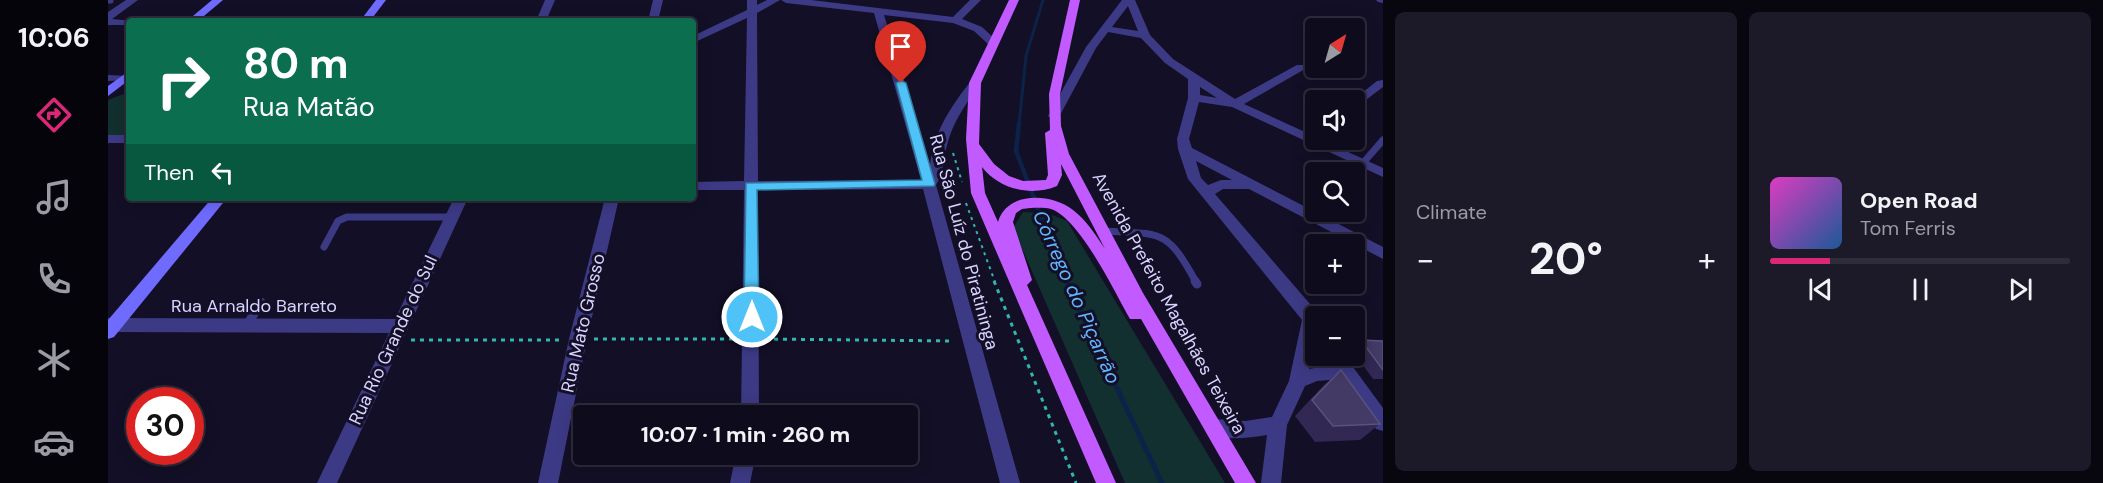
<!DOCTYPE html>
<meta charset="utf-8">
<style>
:root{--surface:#0e0b1c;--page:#1c1929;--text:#f1f3f6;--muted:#9b9ba3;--line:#2e2b3b;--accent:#db2777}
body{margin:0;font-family:"DM Sans",sans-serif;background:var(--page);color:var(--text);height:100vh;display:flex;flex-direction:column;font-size:22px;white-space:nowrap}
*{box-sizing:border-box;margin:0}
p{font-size:20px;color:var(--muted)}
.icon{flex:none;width:33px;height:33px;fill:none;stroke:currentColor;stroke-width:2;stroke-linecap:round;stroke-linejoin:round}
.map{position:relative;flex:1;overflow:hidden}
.side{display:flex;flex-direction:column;gap:12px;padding:12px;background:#08060f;width:720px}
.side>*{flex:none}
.top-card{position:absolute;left:18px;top:18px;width:570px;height:183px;border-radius:6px;box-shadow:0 3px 15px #0003,0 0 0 2px var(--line);background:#0b6e4f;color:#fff;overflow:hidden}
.needle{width:39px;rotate:37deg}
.fabs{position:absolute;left:1197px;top:18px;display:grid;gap:12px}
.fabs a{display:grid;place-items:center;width:60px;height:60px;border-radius:6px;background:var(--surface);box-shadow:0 3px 15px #0003,0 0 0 2px var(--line);font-size:30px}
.speed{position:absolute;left:18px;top:387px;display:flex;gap:12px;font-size:30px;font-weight:700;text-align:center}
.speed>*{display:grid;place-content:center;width:78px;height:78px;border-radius:50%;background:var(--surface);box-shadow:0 3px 15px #0003,0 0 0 2px var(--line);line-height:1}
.speed .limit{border:9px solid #d22;background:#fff;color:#111}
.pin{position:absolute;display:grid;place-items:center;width:51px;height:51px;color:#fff;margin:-62px -26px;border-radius:50% 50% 50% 0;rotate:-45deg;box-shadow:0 0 6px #0007}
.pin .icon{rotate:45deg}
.me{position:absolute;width:66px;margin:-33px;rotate:0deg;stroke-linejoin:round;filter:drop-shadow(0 0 4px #0008)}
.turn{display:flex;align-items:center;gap:21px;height:126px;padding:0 18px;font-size:27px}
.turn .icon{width:78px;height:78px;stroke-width:2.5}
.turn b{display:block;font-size:42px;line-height:51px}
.then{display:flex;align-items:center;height:57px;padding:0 18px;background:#0003;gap:12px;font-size:22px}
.big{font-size:45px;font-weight:700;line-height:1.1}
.side .card{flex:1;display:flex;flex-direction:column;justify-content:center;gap:9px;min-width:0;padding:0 21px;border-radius:9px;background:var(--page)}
.song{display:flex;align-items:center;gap:18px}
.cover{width:72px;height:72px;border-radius:9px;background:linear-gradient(135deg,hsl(310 70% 55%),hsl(210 70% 35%))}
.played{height:6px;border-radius:3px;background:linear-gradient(90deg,var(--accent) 20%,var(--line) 20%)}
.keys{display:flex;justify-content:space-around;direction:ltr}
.heat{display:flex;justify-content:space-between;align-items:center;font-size:33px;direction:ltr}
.side .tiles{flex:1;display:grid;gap:12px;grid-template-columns:repeat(2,1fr)}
.trip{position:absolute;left:465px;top:405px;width:345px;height:60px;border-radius:6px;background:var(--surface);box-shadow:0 3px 15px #0003,0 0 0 2px var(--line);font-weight:700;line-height:60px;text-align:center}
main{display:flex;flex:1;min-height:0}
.tabs{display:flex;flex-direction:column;width:108px;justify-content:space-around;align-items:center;background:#06040b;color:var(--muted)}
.tabs .icon{width:42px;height:42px}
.tabs .active{color:var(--accent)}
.tabs b{font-size:27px;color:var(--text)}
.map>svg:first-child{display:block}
</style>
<main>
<nav class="tabs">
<b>10:06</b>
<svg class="icon active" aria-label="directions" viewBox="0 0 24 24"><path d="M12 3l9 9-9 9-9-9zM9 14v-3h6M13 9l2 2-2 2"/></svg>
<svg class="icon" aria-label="music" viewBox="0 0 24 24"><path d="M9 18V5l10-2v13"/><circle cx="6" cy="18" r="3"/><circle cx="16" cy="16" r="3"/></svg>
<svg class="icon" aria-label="phone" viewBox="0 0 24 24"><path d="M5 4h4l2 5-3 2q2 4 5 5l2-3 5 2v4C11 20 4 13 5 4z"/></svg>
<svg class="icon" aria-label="climate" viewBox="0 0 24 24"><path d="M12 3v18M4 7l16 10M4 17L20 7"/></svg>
<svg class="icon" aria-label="car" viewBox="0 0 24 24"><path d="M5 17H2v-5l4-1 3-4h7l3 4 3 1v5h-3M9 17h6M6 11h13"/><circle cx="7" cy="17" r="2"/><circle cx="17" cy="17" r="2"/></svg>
</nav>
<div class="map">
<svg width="1275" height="483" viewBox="0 0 1275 483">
<rect width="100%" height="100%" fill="#130f26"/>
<g fill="#12302f">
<polygon points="21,92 21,136 0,140 0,100"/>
<polygon points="915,212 939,213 959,221 1117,483 1017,483 905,228"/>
</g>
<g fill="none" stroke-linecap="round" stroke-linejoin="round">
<polyline stroke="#0c2248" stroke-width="3" points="911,125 918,56 935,0"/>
<polyline stroke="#0c2248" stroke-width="4.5" points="911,123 908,151 958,282"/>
<polyline stroke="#0c2248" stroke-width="5" points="958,281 1054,483"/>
<g stroke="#2fb8b0" stroke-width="2" stroke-dasharray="3 4.5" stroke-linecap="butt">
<polyline points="845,153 854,182"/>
<polyline points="858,203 887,282"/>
</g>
<g stroke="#2fb8b0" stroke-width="3" stroke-dasharray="4 5" stroke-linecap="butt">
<polyline points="886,281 968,483"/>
<polyline points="486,339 627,339"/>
<polyline points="657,339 846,341"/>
<polyline points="303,340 453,340"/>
</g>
<polyline stroke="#3d3a85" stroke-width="5" points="0,1 3,1"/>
<g stroke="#3d3a85" stroke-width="7">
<polyline points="1255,163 1275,140"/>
<path d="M996,231c58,3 63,-2 92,51"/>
<polyline points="216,247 230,221 239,217 344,217"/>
</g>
<g stroke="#3d3a85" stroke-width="9">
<polyline points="1087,281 1089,284"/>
<polyline points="139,325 153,302"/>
</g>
<g fill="#3d3a85" fill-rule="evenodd">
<polygon points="18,0 30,0 4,19 25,21 21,21 21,25 0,25 0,12"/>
<polygon points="437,0 447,0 438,21 428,21"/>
<polygon points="545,0 555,0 550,21 540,21"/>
<path d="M639,0h10v5l10,-5h13l-23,13 1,168 163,-1 -47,-167 -88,-10 -5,-3h30l142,17 17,-17h11l-19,19 20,8 14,13v4h-8l-14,-13 -21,-8 -69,-8 46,151c3,-33 21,-60 41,-85l4,-1 6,3c-14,19 -28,38 -34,62 -4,14 -2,27 -11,40l84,298h-20l-77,-294 -165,1 1,226h-18l3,-226h-51v-8l51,-1 3,-163 -54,25v-7l54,-26z"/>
<path d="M1014,0h13l15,35 23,24 62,40 62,-34h8v4l-61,35 72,33v3h6l61,28v9l-151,-70 -33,-5 -10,37 3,9 191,99v12l-134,-70h-26l-8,5 102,118 2,4h-3v21l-7,32 22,-4 -4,-9h18l38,52v23l-7,-2 -35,-50 -24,2 -12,5 -18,39 -6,58h-20l6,-48c-19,3 -40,6 -59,-1l-3,-6 3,-6 7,-3 30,2 27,-4 17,-36 13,-61 -114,-141 -10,-30 -1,-10 11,-41v-19l-23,-16 -24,-25 -33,-6 -12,16 -38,71 -4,1 -6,-4 38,-69zM1020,6l10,25 -26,-4zM1092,87l17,11 -17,-3zM1088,161l36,19h-11l-13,5 -7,-7z"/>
<polygon points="1268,0 1275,0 1275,3 1270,2"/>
<polygon points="0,75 21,76 21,80 0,81"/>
<polygon points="1275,80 1275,87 1246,109 1245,100 1269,81"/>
<rect x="0" y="135" width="21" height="8"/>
<polygon points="346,198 360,198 229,483 209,483 281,333 0,332 0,318 287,319"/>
<polygon points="497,198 511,198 479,339 450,483 430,483 461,339"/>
<polygon points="628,454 648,454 642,483 622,483"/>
</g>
<g fill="#6f6bff" fill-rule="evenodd">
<polygon points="104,0 115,0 90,21 79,21"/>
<polygon points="268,0 278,0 262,21 252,21"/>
<polygon points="21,71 21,80 0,96 0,86"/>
<polygon points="104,198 119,198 6,337 0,339 0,320"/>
</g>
<path fill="#c25bff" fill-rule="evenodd" d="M901,0h10l-38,83 -2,61 15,20 15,12 14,5 23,-1 2,-5 -3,-42 5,-3 -1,-36 21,-94h10l-20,94 1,32 8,28 74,139 113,190h-21l-94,-164h-11c-16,-28 -50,-100 -79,-110 -9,-2 -20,-1 -29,0l-6,4 -3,9 19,58 -5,5 89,198h-20l-125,-290 -5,-54 3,-56zM953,164l44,85c-9,-14 -19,-29 -32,-39 -22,-17 -66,-19 -75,12l-13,-29 -3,-26c17,22 49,30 75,19l5,-11z"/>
</g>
<g fill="#312854">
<polygon points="1253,340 1275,341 1275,379 1265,379 1246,353 1246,346"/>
<polygon points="1233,370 1272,424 1252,440 1207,442 1187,416 1215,386"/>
</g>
<g fill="#433a66" stroke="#5a527e" stroke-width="1.5">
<polygon points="1253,340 1275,341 1275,370"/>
<polygon points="1233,370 1272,424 1225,426 1204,400"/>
</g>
<polygon fill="#4fc3f7" stroke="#337fa1" stroke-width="1.5" points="793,80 798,83 827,184 826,186 649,190 651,317 649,321 638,321 636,317 638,183 814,180 788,83"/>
<g text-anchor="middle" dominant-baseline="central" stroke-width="6" stroke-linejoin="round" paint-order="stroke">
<g font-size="18" fill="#d9d4ff" stroke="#130f26">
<text transform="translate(856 242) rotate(75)">Rua São Luíz do Piratininga</text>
<text transform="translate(1061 303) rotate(61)">Avenida Prefeito Magalhães Teixeira</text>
<text x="146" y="306">Rua Arnaldo Barreto</text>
<text transform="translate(475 323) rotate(-77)">Rua Mato Grosso</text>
<text transform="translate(285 340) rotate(-65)">Rua Rio Grande do Sul</text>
</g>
<g font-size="20" font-style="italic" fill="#62b6ff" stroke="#130f26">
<text transform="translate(969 297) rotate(66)">Córrego do Piçarrão</text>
</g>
</g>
</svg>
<div class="fabs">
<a><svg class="needle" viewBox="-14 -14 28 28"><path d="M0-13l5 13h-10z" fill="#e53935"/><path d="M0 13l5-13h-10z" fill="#9b9ba3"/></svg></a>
<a><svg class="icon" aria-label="sound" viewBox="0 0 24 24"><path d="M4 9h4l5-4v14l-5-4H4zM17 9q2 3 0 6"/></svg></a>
<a><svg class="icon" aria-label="search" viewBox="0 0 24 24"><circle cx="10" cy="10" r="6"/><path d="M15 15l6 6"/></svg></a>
<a>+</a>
<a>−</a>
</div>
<div class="speed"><div class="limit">30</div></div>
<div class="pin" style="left:793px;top:83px;background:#d93025"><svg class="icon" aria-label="arrive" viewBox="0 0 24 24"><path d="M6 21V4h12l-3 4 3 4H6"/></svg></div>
<svg class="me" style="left:644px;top:317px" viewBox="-20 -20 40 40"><circle r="17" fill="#4fc3f7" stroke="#fff" stroke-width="3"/><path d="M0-11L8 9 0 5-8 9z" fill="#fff"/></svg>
<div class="trip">10:07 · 1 min · 260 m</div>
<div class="top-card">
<div class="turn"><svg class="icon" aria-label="right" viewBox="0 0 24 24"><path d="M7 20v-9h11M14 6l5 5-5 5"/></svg><div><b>80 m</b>Rua Matão</div></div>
<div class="then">Then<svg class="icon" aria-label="left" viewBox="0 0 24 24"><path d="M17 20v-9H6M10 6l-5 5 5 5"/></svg></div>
</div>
</div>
<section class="side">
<div class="tiles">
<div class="card"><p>Climate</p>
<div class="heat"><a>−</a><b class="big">20°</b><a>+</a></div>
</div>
<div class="card">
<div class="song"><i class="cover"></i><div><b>Open Road</b><p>Tom Ferris</p></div></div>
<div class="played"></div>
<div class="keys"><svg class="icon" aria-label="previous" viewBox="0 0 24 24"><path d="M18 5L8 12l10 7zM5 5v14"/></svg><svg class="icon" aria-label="pause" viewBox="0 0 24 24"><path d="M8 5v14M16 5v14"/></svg><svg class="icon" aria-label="next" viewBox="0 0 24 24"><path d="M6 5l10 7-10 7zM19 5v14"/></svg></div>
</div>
</div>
</section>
</main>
